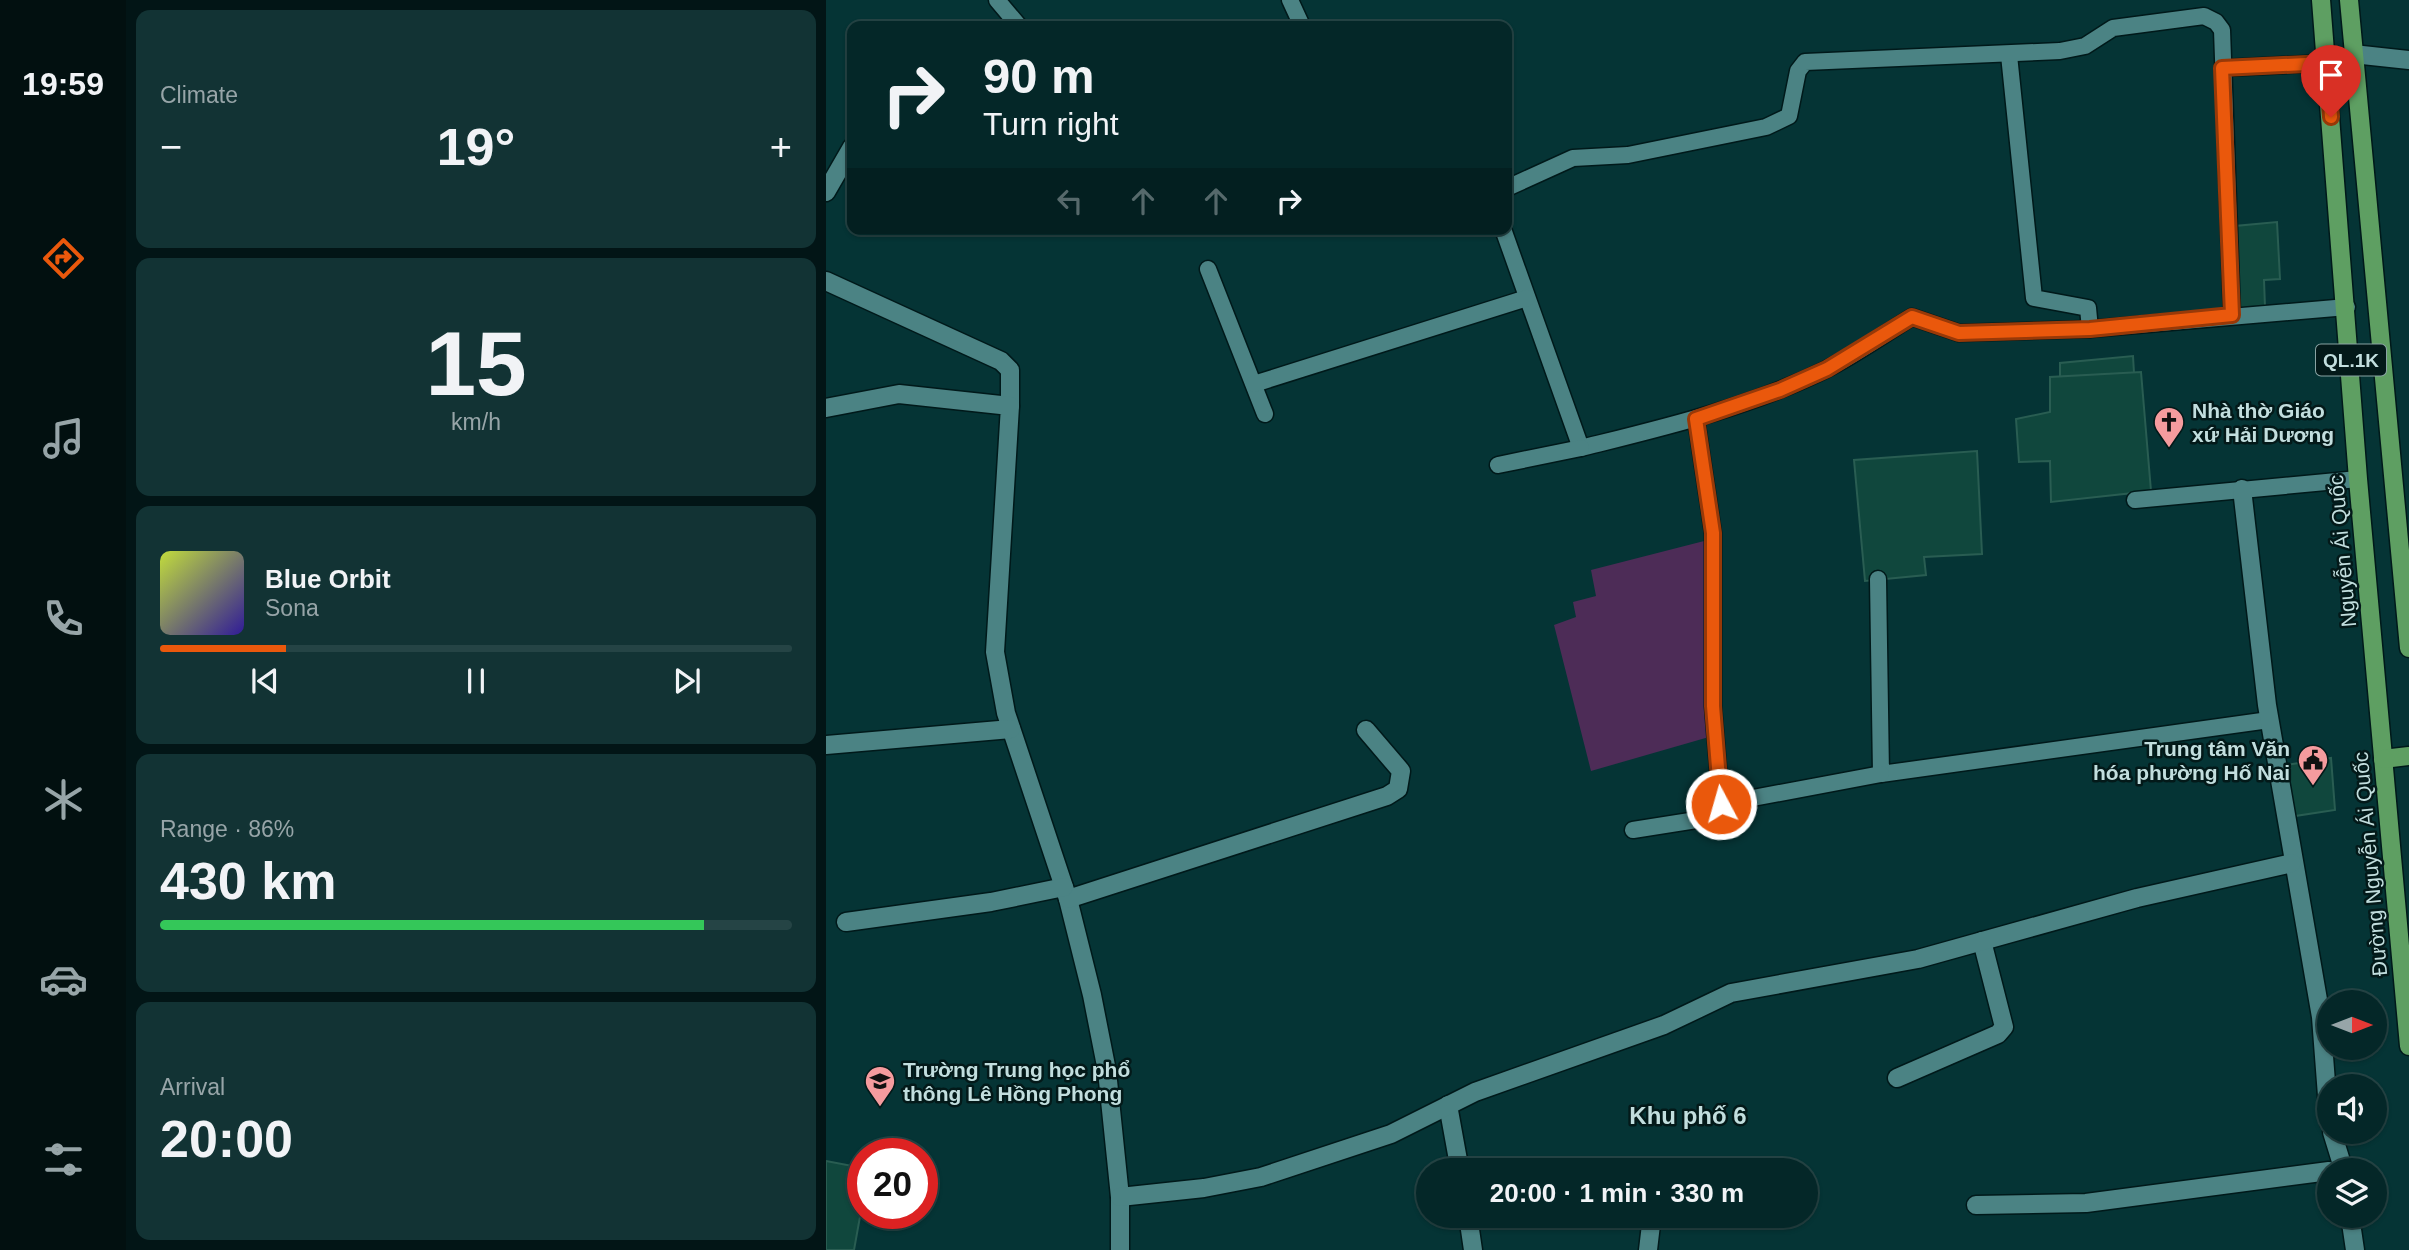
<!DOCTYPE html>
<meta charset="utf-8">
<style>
:root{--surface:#042728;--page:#123334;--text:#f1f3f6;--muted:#97a5a8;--line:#254445;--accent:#ea580c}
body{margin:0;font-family:Arial,sans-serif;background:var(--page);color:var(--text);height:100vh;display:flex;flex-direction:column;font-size:26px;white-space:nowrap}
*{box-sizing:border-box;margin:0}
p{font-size:23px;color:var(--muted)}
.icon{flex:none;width:38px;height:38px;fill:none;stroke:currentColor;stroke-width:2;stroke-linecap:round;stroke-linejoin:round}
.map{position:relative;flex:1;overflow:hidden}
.panel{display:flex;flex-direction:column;gap:10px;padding:10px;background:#021516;width:700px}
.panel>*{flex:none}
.top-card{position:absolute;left:21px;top:21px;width:665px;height:214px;border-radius:14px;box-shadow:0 2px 5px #0004,0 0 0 2px var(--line);background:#042728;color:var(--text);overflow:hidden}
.needle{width:46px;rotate:90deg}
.controls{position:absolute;left:1491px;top:990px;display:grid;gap:14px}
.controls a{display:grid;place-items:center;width:70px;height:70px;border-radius:50%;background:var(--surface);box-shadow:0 2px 5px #0004,0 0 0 2px var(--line);font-size:35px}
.speed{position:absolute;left:21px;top:1138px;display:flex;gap:14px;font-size:35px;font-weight:700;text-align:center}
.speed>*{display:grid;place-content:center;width:91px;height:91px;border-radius:50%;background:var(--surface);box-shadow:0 2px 5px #0004,0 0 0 2px var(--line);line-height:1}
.speed .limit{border:10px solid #d22;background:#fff;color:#111}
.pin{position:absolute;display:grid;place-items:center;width:60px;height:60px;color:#fff;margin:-72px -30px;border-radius:50% 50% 50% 0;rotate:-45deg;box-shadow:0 0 7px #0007}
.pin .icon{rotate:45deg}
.me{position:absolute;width:77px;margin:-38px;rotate:354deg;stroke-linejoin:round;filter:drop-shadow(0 0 5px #0008)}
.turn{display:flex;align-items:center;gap:24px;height:147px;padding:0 21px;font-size:32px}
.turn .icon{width:91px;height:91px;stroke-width:2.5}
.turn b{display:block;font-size:49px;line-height:60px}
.lanes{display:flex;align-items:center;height:66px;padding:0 21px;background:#0003;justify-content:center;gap:35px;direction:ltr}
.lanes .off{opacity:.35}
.big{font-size:52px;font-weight:700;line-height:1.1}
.panel .tile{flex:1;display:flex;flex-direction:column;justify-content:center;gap:10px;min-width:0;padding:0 24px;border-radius:14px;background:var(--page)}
.panel .dial{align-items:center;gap:0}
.dial b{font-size:91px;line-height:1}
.song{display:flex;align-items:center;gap:21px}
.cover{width:84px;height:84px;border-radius:10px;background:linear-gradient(135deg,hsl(70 70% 55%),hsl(250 70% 35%))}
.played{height:7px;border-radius:4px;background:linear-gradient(90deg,var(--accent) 20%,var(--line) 20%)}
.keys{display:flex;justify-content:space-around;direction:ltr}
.heat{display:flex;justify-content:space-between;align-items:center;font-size:38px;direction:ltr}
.charge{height:10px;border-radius:5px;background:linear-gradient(90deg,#34c759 86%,var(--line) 0)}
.trip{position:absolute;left:590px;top:1158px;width:402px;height:70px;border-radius:35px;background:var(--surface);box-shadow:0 2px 5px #0004,0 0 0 2px var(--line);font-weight:700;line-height:70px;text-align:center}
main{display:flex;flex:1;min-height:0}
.dock{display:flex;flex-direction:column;width:126px;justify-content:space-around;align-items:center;background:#021010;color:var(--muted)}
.dock .icon{width:49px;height:49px}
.dock .on{color:var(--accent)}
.dock b{font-size:32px;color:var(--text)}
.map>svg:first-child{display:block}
</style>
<main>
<nav class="dock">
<b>19:59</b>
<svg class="icon on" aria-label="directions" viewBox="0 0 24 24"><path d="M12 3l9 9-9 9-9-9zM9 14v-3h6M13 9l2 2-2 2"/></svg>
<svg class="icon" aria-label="music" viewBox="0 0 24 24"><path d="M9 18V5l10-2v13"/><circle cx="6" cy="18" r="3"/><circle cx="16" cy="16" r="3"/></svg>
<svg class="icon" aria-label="phone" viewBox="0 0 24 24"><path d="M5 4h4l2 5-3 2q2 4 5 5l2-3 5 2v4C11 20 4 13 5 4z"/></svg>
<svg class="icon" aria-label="climate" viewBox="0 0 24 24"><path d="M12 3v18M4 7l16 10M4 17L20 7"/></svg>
<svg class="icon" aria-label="car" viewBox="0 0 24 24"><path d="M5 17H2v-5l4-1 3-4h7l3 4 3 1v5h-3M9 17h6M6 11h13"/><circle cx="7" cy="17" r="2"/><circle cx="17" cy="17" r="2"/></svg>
<svg class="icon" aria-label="filters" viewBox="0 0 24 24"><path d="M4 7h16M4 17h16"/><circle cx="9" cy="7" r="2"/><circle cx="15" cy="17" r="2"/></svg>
</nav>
<section class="panel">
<div class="tile"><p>Climate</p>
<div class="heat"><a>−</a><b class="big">19°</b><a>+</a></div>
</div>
<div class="tile dial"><b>15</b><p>km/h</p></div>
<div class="tile">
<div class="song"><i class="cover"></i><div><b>Blue Orbit</b><p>Sona</p></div></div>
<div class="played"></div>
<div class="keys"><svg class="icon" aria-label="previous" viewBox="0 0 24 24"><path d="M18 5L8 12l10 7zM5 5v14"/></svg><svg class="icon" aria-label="pause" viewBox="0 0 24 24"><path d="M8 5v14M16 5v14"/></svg><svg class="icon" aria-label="next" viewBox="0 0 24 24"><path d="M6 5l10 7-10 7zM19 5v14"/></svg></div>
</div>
<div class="tile"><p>Range · 86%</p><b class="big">430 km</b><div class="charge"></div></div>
<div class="tile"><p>Arrival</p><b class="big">20:00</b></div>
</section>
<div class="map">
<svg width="1583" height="1250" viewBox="0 0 1583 1250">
<rect width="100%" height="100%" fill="#053435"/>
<polygon fill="#4d2c57" points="882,540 883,737 765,771 728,625 750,617 747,602 770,596 765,570"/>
<g fill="#10473d" stroke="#295d52" stroke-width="2">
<polygon points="1451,222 1454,279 1438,280 1439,307 1412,308 1409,226"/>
<polygon points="1307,356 1308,373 1234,377 1234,363"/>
<polygon points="1315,372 1325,491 1225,502 1224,461 1193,462 1190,419 1224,412 1224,377"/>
<polygon points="1151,451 1156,554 1098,557 1100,575 1039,581 1028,460"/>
<polygon points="1505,758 1509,810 1469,816 1460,765"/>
<polygon points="0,1161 37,1168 37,1200 28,1250 0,1250"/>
</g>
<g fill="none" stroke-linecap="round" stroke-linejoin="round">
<g stroke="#00191a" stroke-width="19">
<g id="service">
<polyline points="171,0 193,26"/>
<polyline points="464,0 476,26"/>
<polyline points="1183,55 1208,298 1262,308 1264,329"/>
<polyline points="1397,68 1501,63"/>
<polyline points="681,188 747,158 802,155 940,127 963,116 972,71 979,62 1234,51 1259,46 1287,28 1378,16 1390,22 1396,30 1406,315"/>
<path d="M677,229l78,219c84,-21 166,-40 244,-78 30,-15 58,-35 87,-53l47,16 131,-4 257,-22"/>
<polyline points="382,269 439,414"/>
<polyline points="428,384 701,298"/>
<polyline points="672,465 755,448"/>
<polyline points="1309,500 1532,479"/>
<polyline points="1052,579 1055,774 1443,720"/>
<polyline points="895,804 1055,774"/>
<polyline points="807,830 883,818 895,804 887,706 887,533 870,419"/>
</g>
</g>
<g stroke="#00191a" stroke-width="21">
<g id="minor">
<polyline points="1527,54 1583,60"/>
<polyline points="0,192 26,147"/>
<polyline points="0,281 175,361 184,370 184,406"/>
<polyline points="0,408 73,394 184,406 169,652 180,713 242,899 266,995 281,1071 294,1197 294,1250"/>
<polyline points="1416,489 1441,705 1495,1017 1503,1122"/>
<polyline points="0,745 185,729"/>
<polyline points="242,899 561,796 572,789 575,771 540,730"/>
<polyline points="20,922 165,902 238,887"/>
<polyline points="1071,1078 1172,1034 1178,1027 1156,941"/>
<polyline points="622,1105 634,1171"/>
<polyline points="1506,1132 1518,1171"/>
<polyline points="294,1197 378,1188 435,1177 565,1134 649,1092 838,1025 905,993 1092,959 1311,898 1466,863"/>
<polyline points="1150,1205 1260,1203 1503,1171"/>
<polyline points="642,1216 647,1250"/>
<polyline points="1524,1216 1529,1250"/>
<polyline points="822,1250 826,1216"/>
</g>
</g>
<g stroke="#00191a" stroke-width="21">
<g id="primary">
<polyline points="1495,0 1532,479 1583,1046"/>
<polyline points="1523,0 1583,648"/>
<polyline points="1557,759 1583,756"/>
</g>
</g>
<use href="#service" stroke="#4b8384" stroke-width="16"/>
<use href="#minor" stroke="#4b8384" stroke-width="18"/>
<use href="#primary" stroke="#5e9f62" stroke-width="18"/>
</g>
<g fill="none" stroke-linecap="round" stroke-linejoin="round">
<g stroke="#983908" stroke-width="18">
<polyline id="route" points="895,804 887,706 887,533 870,419 954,390 1001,369 1086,317 1133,333 1264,329 1406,315 1396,68 1501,63 1505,117"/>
</g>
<use href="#route" stroke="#ea580c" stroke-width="12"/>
</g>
<defs>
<g id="church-pin" transform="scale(1.575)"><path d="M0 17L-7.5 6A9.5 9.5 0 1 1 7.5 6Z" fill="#f59b9e" stroke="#031919"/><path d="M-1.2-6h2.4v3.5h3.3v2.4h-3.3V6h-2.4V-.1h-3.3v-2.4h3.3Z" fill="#111"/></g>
<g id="civic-pin" transform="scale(1.575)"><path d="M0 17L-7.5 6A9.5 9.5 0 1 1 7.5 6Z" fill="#f59b9e" stroke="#031919"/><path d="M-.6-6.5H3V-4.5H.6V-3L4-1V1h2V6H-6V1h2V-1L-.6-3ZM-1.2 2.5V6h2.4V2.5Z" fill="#111"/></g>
<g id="school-pin" transform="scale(1.575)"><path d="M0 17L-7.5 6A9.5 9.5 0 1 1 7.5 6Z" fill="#f59b9e" stroke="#031919"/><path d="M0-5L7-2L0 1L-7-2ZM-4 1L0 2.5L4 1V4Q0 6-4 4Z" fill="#111"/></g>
</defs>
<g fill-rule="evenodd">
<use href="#church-pin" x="1343" y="422"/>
<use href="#civic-pin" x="1487" y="760"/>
<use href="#school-pin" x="54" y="1081"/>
</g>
<g text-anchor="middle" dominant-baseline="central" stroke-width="5" stroke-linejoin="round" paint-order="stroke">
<rect fill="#031919" stroke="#89a3a3" stroke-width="2" x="1490" y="344.5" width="70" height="31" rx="5"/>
<g font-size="19" font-weight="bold" fill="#c2dede">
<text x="1525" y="360">QL.1K</text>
</g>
<g font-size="21" font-weight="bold" fill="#c2dede" stroke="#031919" text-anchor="start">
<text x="1366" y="410">Nhà thờ Giáo<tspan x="1366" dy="24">xứ Hải Dương</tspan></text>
<text x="1464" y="748" text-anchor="end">Trung tâm Văn<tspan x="1464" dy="24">hóa phường Hố Nai</tspan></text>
<text x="77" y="1069">Trường Trung học phổ<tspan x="77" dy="24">thông Lê Hồng Phong</tspan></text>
</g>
<g font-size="21" fill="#c2dede" stroke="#031919">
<text transform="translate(1516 551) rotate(-95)">Nguyễn Ái Quốc</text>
<text transform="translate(1544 864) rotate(-95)">Đường Nguyễn Ái Quốc</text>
</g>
<g font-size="24" font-weight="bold" fill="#c2dede" stroke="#031919">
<text x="862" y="1115">Khu phố 6</text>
</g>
</g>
</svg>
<div class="controls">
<a><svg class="needle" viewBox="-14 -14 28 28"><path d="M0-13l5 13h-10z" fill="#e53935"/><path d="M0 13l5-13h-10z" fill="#97a5a8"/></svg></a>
<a><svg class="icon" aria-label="sound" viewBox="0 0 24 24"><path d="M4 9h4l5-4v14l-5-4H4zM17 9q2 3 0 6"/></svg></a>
<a><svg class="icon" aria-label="layers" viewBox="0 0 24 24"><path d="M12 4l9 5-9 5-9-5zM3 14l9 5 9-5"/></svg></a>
</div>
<div class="speed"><div class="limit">20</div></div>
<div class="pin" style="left:1505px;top:117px;background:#d93025"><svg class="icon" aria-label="arrive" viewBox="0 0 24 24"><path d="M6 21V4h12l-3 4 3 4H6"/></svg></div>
<svg class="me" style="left:895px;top:804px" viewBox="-20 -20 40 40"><circle r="17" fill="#ea580c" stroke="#fff" stroke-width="3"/><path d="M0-11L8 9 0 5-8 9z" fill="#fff"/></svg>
<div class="trip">20:00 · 1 min · 330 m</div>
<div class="top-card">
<div class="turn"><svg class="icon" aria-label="right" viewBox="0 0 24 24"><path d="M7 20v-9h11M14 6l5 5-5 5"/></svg><div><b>90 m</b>Turn right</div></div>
<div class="lanes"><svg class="icon off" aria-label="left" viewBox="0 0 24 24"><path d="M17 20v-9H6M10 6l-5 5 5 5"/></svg><svg class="icon off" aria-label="ahead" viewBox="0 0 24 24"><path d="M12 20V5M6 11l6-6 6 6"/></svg><svg class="icon off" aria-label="ahead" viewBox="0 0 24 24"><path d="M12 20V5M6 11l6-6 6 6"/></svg><svg class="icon" aria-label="right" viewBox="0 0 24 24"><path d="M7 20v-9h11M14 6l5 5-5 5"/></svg></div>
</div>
</div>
</main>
